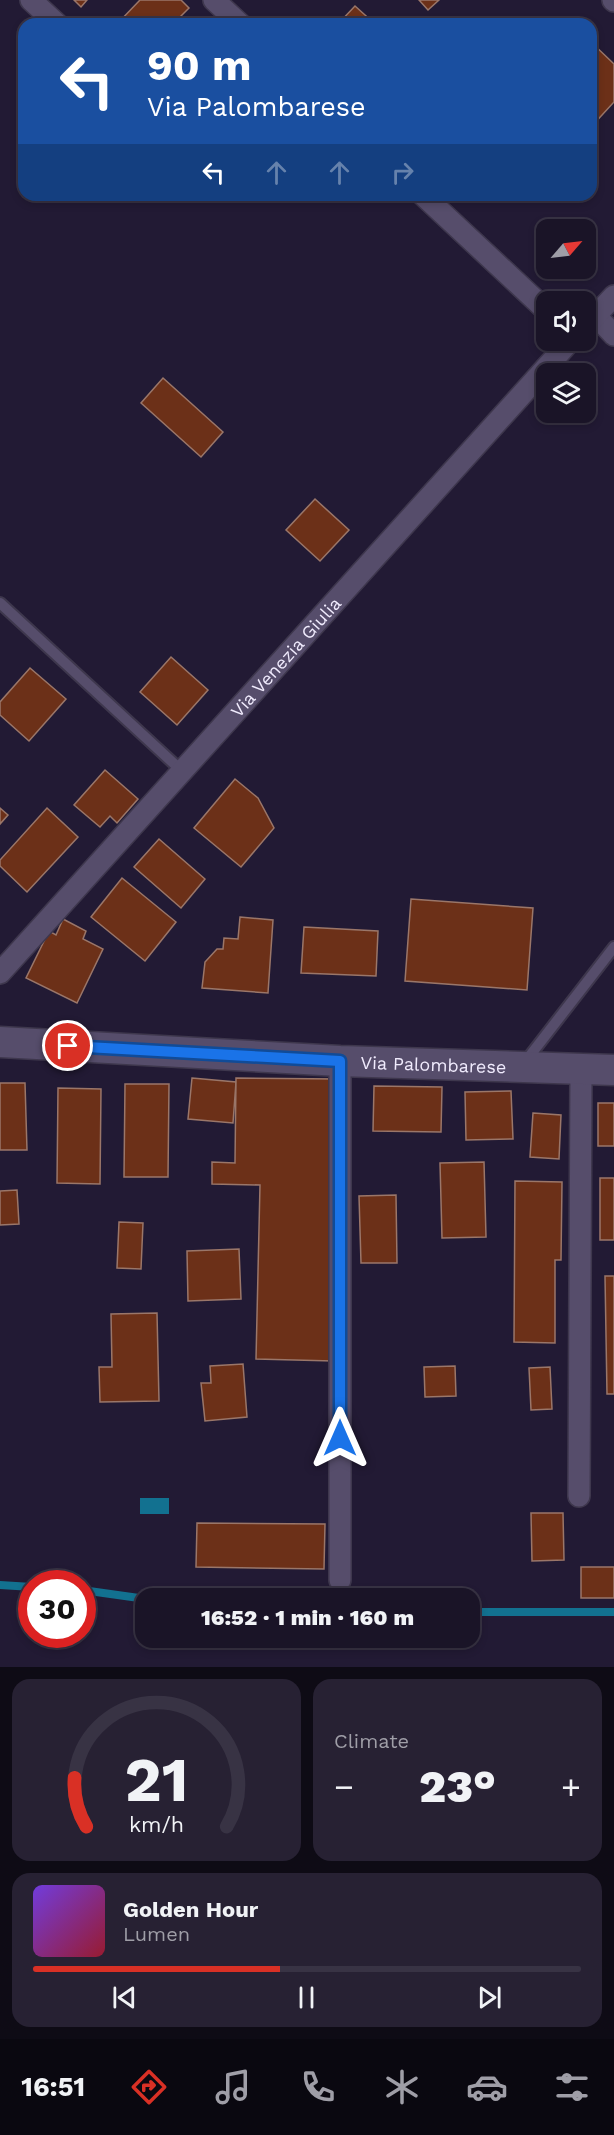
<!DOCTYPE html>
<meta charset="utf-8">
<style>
:root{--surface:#1a1427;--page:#272133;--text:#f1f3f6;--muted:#9f9ea7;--line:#383344;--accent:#d93025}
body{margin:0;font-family:"Work Sans",sans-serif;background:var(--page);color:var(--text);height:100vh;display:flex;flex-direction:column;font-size:22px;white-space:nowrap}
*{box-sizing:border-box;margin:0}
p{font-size:20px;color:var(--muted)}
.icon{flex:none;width:33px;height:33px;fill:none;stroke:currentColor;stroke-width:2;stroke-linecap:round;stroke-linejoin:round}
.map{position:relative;height:1667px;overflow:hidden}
.drawer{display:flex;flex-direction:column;gap:12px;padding:12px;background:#0e0b15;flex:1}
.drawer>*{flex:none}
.hud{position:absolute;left:18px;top:18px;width:579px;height:183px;border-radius:18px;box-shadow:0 3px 9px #0003,0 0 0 2px var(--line);background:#1a4fa0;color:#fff;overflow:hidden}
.needle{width:39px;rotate:62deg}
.buttons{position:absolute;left:536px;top:219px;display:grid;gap:12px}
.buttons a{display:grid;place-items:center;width:60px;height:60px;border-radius:12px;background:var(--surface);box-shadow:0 3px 9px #0003,0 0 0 2px var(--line);font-size:30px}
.speed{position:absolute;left:18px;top:1570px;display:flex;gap:12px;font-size:30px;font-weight:700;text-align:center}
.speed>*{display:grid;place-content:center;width:78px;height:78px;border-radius:50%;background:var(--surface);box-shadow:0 3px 9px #0003,0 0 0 2px var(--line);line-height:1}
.speed .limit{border:9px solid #d22;background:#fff;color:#111}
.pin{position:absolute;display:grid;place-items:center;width:51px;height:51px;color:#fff;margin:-26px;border:3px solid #fff;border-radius:50%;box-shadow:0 2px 6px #0007}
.me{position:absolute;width:66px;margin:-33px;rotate:0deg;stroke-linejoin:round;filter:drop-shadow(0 0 4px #0008)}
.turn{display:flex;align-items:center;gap:21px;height:126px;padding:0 30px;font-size:27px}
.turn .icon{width:78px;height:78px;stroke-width:2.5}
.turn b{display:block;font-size:42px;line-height:51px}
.lanes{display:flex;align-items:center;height:57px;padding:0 30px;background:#0003;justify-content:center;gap:30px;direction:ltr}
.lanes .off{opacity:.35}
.big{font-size:45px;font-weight:800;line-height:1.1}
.drawer .tile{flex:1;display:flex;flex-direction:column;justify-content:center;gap:9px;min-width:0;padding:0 21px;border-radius:18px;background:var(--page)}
.drawer .dial{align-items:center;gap:0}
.dial svg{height:156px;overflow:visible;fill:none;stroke:var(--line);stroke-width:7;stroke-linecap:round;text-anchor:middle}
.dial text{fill:var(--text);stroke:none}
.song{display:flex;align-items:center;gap:18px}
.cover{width:72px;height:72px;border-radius:9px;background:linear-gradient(135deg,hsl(260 70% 55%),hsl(350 70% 35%))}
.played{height:6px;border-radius:3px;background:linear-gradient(90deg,var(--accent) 45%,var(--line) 45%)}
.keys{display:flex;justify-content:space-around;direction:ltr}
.heat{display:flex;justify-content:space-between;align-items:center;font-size:33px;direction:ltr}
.drawer .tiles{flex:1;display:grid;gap:12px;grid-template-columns:1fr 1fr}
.tile:last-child{grid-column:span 2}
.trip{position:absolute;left:135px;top:1588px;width:345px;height:60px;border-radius:18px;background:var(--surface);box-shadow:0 3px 9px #0003,0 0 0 2px var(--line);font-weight:800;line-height:60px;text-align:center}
.menu{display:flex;height:96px;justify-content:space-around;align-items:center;background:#0a0810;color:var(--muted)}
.menu .icon{width:42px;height:42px}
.menu .active{color:var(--accent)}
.menu b{font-size:27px;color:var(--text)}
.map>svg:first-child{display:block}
</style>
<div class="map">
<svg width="614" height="1667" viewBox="0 0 614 1667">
<rect width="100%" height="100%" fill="#221a34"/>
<rect fill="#127190" x="140" y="1498" width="29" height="16"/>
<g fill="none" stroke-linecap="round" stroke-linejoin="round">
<g stroke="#127190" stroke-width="8">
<polyline points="0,1585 32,1587"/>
<polyline points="82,1590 146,1599"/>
<polyline points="470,1612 614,1612"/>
</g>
</g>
<g fill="#6c3018" stroke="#9a7669" stroke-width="1.5">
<polygon points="74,0 87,0 81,7"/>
<polygon points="140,0 181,0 189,8 173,24 117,24"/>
<polygon points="419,0 439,0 428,10"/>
<polygon points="355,6 375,24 338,24"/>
<polygon points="591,42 614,64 614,102 591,127"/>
<polygon points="163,378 223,432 201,457 141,403"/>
<polygon points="315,499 349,530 320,561 286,530"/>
<polygon points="171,657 208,690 177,725 140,692"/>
<polygon points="30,668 66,699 29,741 0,715 0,702"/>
<polygon points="105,770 138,799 117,823 110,816 100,827 74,805"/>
<polygon points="235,779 258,798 274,828 241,867 194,828"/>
<polygon points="0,808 8,815 0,824"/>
<polygon points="47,808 78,837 27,892 0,866 0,860"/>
<polygon points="159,839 205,879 181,908 134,867"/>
<polygon points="122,878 176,922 145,961 91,917"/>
<polygon points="411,899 533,908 527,990 405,981"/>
<polygon points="240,917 273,920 268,993 202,988 205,962 217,949 223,949 224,938 238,939"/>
<polygon points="63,919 86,931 83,939 103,949 77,1003 26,978 49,931 56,935"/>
<polygon points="304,927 378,931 376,976 301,973"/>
<polygon points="192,1078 236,1082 233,1123 188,1119"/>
<polygon points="236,1078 338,1079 333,1361 256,1359 260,1185 212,1184 212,1162 235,1163"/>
<polygon points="0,1083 25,1083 27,1150 0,1150"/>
<polygon points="125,1084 169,1084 168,1177 124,1177"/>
<polygon points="374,1086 442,1087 441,1132 373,1131"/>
<polygon points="58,1088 101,1089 100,1184 57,1183"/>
<polygon points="511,1091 513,1139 466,1140 465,1092"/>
<rect x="598" y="1103" width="16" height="43"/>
<polygon points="533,1113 561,1115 559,1159 530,1157"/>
<polygon points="484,1162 486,1237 442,1238 440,1163"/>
<rect x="600" y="1178" width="14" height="62"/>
<polygon points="515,1181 562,1182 561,1260 555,1260 555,1343 514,1342"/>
<polygon points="17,1190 19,1224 0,1225 0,1191"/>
<polygon points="396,1195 397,1263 361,1263 359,1196"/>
<polygon points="119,1222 143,1223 141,1269 117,1268"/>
<polygon points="239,1249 241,1299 188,1301 187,1251"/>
<polygon points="605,1276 614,1276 614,1394 607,1394"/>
<polygon points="157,1313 159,1401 100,1402 99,1367 112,1367 111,1314"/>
<polygon points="243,1364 247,1417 205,1421 201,1383 211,1383 210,1366"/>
<polygon points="455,1366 456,1396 425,1397 424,1367"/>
<polygon points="550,1367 552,1409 531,1410 529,1368"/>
<polygon points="531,1513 563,1513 564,1560 532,1561"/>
<polygon points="197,1523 325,1524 324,1569 196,1567"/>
<rect x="581" y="1567" width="33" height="31"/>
</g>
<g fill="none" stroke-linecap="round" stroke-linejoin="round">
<g stroke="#3e374d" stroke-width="14">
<g id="lane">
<polyline points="0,603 183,772"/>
<polyline points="525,1062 614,947"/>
</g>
</g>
<g stroke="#3e374d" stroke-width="24">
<g id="street">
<polyline points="31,0 57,24"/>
<polyline points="214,0 240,24"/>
<polyline points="613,0 614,1"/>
<polyline points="423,195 546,310"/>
<polyline points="596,316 614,335"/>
<polyline points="585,327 614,296"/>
<path id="s1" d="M0,973l571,-633"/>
<polyline points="340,1061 340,1580"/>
<polyline points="579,1496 581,1069"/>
</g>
</g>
<g stroke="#3e374d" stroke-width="33">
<g id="secondary">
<path id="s2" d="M0,1042l340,19 274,9"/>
</g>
</g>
<use href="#lane" stroke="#564d6b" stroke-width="10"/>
<use href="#street" stroke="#564d6b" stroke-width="21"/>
<use href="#secondary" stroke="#564d6b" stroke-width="30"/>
</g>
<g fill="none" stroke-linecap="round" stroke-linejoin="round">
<g stroke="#114b97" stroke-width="15">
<polyline id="route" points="68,1046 340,1061 340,1438"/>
</g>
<use href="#route" stroke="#1a73e8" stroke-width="10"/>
</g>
<g text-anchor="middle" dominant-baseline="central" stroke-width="6" stroke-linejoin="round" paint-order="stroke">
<g font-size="18" fill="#f0ebfd" stroke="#0a0712">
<text stroke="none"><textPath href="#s1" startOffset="426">Via Venezia Giulia</textPath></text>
<text stroke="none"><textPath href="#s2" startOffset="434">Via Palombarese</textPath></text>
</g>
</g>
</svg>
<div class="buttons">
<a><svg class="needle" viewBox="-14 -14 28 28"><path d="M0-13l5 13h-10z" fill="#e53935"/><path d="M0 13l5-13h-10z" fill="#9f9ea7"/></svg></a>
<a><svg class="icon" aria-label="sound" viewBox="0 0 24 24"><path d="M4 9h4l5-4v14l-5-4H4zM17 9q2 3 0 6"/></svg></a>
<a><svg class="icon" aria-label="layers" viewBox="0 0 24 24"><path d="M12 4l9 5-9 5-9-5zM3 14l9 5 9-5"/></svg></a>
</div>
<div class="speed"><div class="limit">30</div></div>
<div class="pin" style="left:68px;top:1046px;background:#d93025"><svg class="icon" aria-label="arrive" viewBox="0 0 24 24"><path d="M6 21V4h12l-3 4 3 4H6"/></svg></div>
<svg class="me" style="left:340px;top:1438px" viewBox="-20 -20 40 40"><path d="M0-17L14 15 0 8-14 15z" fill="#1a73e8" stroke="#fff" stroke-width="4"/></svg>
<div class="trip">16:52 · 1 min · 160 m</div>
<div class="hud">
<div class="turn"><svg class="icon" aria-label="left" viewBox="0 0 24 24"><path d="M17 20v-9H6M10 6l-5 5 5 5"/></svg><div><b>90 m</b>Via Palombarese</div></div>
<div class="lanes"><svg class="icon" aria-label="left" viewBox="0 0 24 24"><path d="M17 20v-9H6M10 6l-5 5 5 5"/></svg><svg class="icon off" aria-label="ahead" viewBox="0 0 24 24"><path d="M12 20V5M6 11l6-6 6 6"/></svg><svg class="icon off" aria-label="ahead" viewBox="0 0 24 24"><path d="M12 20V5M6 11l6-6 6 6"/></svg><svg class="icon off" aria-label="right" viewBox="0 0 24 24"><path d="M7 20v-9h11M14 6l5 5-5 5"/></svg></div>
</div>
</div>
<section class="drawer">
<div class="tiles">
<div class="tile dial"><svg viewBox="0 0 100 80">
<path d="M14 69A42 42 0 1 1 86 69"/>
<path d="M14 69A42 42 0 0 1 8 44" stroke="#d93025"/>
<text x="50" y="56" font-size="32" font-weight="700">21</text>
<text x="50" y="72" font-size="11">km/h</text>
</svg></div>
<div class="tile"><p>Climate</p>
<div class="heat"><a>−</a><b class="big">23°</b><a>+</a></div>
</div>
<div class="tile">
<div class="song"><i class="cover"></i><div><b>Golden Hour</b><p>Lumen</p></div></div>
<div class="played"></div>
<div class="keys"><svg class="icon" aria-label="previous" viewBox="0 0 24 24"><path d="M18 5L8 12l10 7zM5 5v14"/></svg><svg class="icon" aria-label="pause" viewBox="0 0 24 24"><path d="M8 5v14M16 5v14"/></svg><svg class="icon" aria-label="next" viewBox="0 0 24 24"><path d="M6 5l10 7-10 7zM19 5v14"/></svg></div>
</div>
</div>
</section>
<nav class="menu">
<b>16:51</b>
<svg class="icon active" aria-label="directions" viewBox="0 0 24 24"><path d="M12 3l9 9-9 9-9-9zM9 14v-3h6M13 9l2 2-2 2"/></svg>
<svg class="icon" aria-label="music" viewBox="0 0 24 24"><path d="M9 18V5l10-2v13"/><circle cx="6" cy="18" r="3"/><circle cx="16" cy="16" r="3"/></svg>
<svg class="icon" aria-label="phone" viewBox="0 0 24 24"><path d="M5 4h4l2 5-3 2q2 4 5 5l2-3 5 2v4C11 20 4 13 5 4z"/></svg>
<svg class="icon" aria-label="climate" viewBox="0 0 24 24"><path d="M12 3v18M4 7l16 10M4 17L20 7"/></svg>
<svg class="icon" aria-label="car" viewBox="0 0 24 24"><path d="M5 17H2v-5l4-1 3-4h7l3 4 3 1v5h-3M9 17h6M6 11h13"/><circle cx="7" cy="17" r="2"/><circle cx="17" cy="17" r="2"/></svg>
<svg class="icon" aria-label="filters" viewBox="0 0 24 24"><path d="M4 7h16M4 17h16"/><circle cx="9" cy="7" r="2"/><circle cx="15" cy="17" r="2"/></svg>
</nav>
